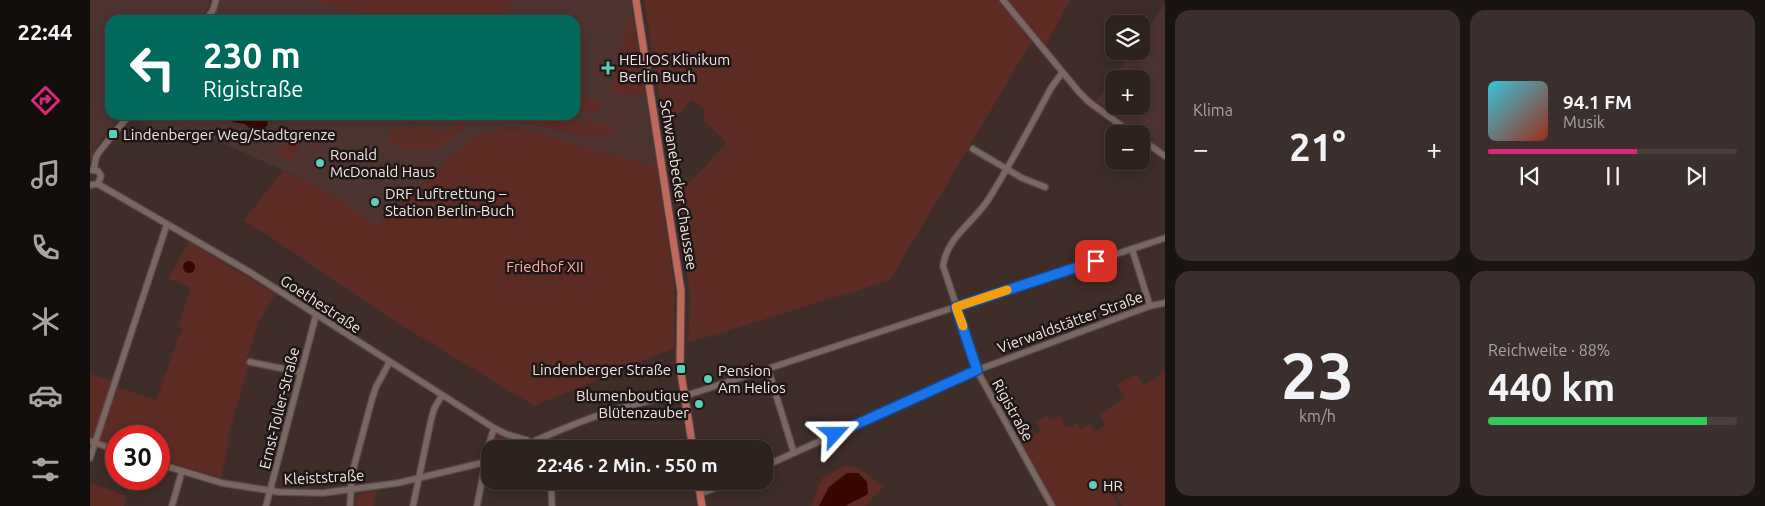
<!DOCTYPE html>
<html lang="de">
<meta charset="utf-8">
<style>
:root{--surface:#2e221f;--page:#3a2f2c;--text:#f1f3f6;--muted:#a7a4a4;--line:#493f3d;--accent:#db2777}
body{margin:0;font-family:Ubuntu,sans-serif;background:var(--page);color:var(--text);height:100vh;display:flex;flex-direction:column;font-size:19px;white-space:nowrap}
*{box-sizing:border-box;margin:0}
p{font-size:16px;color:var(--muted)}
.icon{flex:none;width:28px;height:28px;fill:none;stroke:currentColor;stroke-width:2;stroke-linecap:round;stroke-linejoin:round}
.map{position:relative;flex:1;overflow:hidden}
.panel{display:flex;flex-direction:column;gap:10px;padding:10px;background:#191311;width:600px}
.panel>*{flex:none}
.hud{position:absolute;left:15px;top:15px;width:475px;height:105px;border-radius:15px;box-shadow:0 2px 12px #0003,0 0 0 1px var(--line);background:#00695c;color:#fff;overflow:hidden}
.fabs{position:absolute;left:1015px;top:15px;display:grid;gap:10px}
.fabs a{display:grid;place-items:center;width:45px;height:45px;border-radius:10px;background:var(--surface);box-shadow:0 2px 12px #0003,0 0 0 1px var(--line);font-size:25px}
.speed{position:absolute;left:15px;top:425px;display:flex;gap:10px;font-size:25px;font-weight:700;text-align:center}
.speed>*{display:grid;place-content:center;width:65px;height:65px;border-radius:50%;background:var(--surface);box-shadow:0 2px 12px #0003,0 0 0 1px var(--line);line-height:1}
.speed .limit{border:8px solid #d22;background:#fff;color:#111}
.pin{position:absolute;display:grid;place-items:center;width:42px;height:42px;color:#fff;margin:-21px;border-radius:10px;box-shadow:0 2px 8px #0006}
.me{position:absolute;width:55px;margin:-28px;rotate:66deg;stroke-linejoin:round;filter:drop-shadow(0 0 4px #0008)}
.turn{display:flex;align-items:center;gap:18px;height:105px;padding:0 15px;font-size:22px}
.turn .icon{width:65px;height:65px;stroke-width:2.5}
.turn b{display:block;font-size:35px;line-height:42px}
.big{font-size:38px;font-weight:700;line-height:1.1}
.panel .widget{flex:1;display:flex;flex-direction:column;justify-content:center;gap:8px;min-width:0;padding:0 18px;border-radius:15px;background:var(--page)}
.panel .dial{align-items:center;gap:0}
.dial b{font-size:65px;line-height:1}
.song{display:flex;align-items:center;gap:15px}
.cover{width:60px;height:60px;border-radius:8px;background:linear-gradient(135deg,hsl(190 70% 55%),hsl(10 70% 35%))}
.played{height:5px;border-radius:2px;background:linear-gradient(90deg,var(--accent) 60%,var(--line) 60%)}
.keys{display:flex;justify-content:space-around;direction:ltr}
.heat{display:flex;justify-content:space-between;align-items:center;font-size:28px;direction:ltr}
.charge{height:8px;border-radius:4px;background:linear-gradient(90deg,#34c759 88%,var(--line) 0)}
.panel .tiles{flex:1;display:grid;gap:10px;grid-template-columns:repeat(2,1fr)}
.trip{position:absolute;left:391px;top:440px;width:292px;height:50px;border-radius:15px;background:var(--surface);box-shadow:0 2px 12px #0003,0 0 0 1px var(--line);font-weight:700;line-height:50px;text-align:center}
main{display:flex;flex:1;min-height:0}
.menu{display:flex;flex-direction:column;width:90px;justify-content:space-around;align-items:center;background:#120e0c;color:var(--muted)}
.menu .icon{width:35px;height:35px}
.menu .selected{color:var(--accent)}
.menu b{font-size:22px;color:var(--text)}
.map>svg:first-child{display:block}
</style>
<main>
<nav class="menu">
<b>22:44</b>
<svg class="icon selected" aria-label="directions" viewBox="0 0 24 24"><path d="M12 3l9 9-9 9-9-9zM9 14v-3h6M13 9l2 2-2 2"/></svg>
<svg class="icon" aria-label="music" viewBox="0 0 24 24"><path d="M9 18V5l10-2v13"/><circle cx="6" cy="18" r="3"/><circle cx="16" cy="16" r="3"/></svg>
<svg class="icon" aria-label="phone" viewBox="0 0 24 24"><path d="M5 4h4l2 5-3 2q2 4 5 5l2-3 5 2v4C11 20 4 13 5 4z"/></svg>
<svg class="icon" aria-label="climate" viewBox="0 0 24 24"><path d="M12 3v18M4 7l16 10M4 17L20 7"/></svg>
<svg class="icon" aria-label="car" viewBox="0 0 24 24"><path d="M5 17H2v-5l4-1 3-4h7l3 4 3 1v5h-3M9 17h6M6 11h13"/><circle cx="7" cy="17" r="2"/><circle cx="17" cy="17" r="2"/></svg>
<svg class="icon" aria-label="filters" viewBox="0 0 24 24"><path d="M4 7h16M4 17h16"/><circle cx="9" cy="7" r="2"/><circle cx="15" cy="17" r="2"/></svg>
</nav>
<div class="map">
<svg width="1075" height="506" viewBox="0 0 1075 506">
<rect width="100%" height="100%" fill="#3e2d29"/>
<g fill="#4c332f" fill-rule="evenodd">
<polygon points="0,0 120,0 118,8 109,20 20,20 20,115 33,115 18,131 7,146 0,161"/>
<polygon points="129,0 541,0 567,166 422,127 381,138 287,226 239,193 204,175 96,127 81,146 44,116 485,115 485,20 124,20"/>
<path d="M1075,4v147l-69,-50 36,-50h9v-13zM1024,79h27v27h-27z"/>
</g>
<g fill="#5c2b24">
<polygon points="220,0 422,0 417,20 296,20"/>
<polygon points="554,0 908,0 942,41 800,280 598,343 600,299 598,280 584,188 586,189 597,184 608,174 637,143 613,120 614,110 601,100 576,128 573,105 570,100"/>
<polygon points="918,0 980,0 956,46"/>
<polygon points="538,18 543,18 554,91 554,93 546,98 521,92"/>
<polygon points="485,95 509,100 512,105 509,112 504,113 485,109"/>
<polygon points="434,115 461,115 492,123 495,119 518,123 524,127 520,137 489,135 433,122"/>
<path d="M371,120l4,1v4c-32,32 -34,29 -77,18l3,-14 6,2 1,-3 13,2 10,-7 -2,8h-2l-1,2 5,-2v-4l25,6 1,-3 4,-1z"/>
<polygon points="422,127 567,166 584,283 584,348 444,406 308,323 176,234 153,221 193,170 239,193 287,226 381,138"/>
<polygon points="203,129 215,136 201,162 188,154"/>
<polygon points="99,242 186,294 169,321 157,358 159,364 137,440 139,441 131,478 69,459 69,436 26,436 26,445 10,440 28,387 66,400 92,328 89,325 100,287 78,279"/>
<polygon points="1075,369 1075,506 1032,506 1023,488 1019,490 1028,506 966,506 931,441 951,431 946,421 957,416 960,421 969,416 976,428 987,423 991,429 1000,424 1005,432 1015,425 1010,414 1035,398 1027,384 1047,374 1053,385 1072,375 1070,372"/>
<polygon points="0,374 22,381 3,438 0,437"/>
<polygon points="404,430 429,441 429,445 420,449 400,449 400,457 399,450"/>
<polygon points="756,465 769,468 794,486 775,506 755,506 778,494 777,481 768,473 739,487 729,506 721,506 732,478"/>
<polygon points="0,483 37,496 34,506 0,506"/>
<polygon points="287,491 284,506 265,506 268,494"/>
</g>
<g fill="#3a0603">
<polygon points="147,115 177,121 178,124 176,127 162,130 155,124 143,122 141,117"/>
<circle cx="99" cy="267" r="6"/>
<polygon points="757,473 768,473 777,482 778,494 755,506 729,506 739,487"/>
</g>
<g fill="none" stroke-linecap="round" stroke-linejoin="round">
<g stroke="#594b48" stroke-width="8">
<g id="minor">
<polyline points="913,0 989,92 999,102 1043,134"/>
<polyline points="116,20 123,10 126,0"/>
<polyline points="1051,139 1075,156"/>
<polyline points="883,149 932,178 955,187"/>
<polyline points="4,169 6,157 9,152 39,115"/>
<polyline points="0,170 8,171 11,176 8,184 0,185"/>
<polyline points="8,184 158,271 404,428 416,434 437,440 439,443"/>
<polyline points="1042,249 1060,306"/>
<polyline points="160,362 210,372"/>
<polyline points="678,369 704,453"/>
<polyline points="449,439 453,449"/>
<polyline points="0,441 26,450"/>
<path d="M427,449c54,-25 113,-49 174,-55l474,-156"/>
<polyline points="0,458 77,224"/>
<polyline points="69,464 132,483 189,492 233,493 308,483 400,461"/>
<polyline points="675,466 882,372 1060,306 1075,303"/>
<polyline points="461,481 462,506"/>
<polyline points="610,494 642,481"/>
<polyline points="82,506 92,471"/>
<polyline points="176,506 226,315"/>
<polyline points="260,506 262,474 282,399 286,387 299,363"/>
<polyline points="323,506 341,420 344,409 352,395"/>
<polyline points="387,506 399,444 404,428"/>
<path d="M962,506l-72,-130 -37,-110c4,-29 30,-43 45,-66 23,-36 43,-75 63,-112l11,-15"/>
</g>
</g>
<g stroke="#594b48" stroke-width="9">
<g id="major">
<polyline points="546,0 591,291 590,367 603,449"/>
<polyline points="608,481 612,506"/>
</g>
</g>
<use href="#minor" stroke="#7a6662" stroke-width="5.5"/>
<use href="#major" stroke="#c0685b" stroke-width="7"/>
</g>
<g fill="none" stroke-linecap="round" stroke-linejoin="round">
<g stroke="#114b97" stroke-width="12">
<polyline id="route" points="745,434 887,370 866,307 1006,261"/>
</g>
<use href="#route" stroke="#1a73e8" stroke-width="9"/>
<polyline stroke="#f59e0b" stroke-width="9" points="873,326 866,307 917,290"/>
</g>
<g fill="#5cceba" stroke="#1f1716" stroke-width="2">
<path d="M515.5 60.5h5v5h5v5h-5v5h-5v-5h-5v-5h5z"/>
<rect x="18" y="129" width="10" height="10" rx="2.5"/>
<circle cx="230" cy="163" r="5"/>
<circle cx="285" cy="202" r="5"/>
<rect x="586" y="364" width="10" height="10" rx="2.5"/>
<circle cx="618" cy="379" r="5"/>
<circle cx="609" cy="404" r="5"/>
<circle cx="1003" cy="485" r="5"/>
</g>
<g text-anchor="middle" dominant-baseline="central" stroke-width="5" stroke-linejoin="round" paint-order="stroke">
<g font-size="15" fill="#f0e4e2" stroke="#1f1716" text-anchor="start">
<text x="529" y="59">HELIOS Klinikum<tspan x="529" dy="17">Berlin Buch</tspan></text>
<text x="33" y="134">Lindenberger Weg/Stadtgrenze</text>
<text x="240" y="154">Ronald<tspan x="240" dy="17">McDonald Haus</tspan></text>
<text x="295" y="193">DRF Luftrettung –<tspan x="295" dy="17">Station Berlin-Buch</tspan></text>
<text x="581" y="369" text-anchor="end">Lindenberger Straße</text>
<text x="628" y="370">Pension<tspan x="628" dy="17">Am Helios</tspan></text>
<text x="599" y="395" text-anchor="end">Blumenboutique<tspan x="599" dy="17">Blütenzauber</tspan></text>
<text x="1013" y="485">HR</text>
</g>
<g font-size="15" fill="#f0e4e2" stroke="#1f1716">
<text transform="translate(589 185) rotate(81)">Schwanebecker Chaussee</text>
<text transform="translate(231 304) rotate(33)">Goethestraße</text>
<text transform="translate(980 322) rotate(-20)">Vierwaldstätter Straße</text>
<text transform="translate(189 408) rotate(-76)">Ernst-Toller-Straße</text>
<text transform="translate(923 410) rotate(61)">Rigistraße</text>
<text transform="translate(234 477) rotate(-3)">Kleiststraße</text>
</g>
<g font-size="15" fill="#fbb1a4" stroke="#1f1716">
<text x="455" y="266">Friedhof XII</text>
</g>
</g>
</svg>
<div class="fabs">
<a><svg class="icon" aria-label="layers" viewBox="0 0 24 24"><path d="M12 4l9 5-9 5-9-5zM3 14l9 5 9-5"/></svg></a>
<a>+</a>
<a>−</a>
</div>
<div class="speed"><div class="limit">30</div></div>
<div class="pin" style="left:1006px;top:261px;background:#d93025"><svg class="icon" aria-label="arrive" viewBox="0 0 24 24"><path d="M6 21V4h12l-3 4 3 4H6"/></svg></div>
<svg class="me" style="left:745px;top:434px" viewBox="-20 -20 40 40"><path d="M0-17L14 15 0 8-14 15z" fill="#1a73e8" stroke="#fff" stroke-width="4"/></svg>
<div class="trip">22:46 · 2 Min. · 550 m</div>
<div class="hud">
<div class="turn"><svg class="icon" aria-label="left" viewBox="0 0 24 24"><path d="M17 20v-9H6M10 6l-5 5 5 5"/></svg><div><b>230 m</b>Rigistraße</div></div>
</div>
</div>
<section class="panel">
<div class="tiles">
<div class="widget"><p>Klima</p>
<div class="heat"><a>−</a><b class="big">21°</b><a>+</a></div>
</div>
<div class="widget">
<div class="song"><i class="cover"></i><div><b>94.1 FM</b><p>Musik</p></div></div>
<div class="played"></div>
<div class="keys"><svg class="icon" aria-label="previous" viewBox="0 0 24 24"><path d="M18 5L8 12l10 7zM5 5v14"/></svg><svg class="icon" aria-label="pause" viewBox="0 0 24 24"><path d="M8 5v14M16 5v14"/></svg><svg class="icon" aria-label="next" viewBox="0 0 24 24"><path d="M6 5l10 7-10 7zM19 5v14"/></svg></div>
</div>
<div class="widget dial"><b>23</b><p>km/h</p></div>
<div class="widget"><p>Reichweite · 88%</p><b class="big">440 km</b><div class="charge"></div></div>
</div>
</section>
</main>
